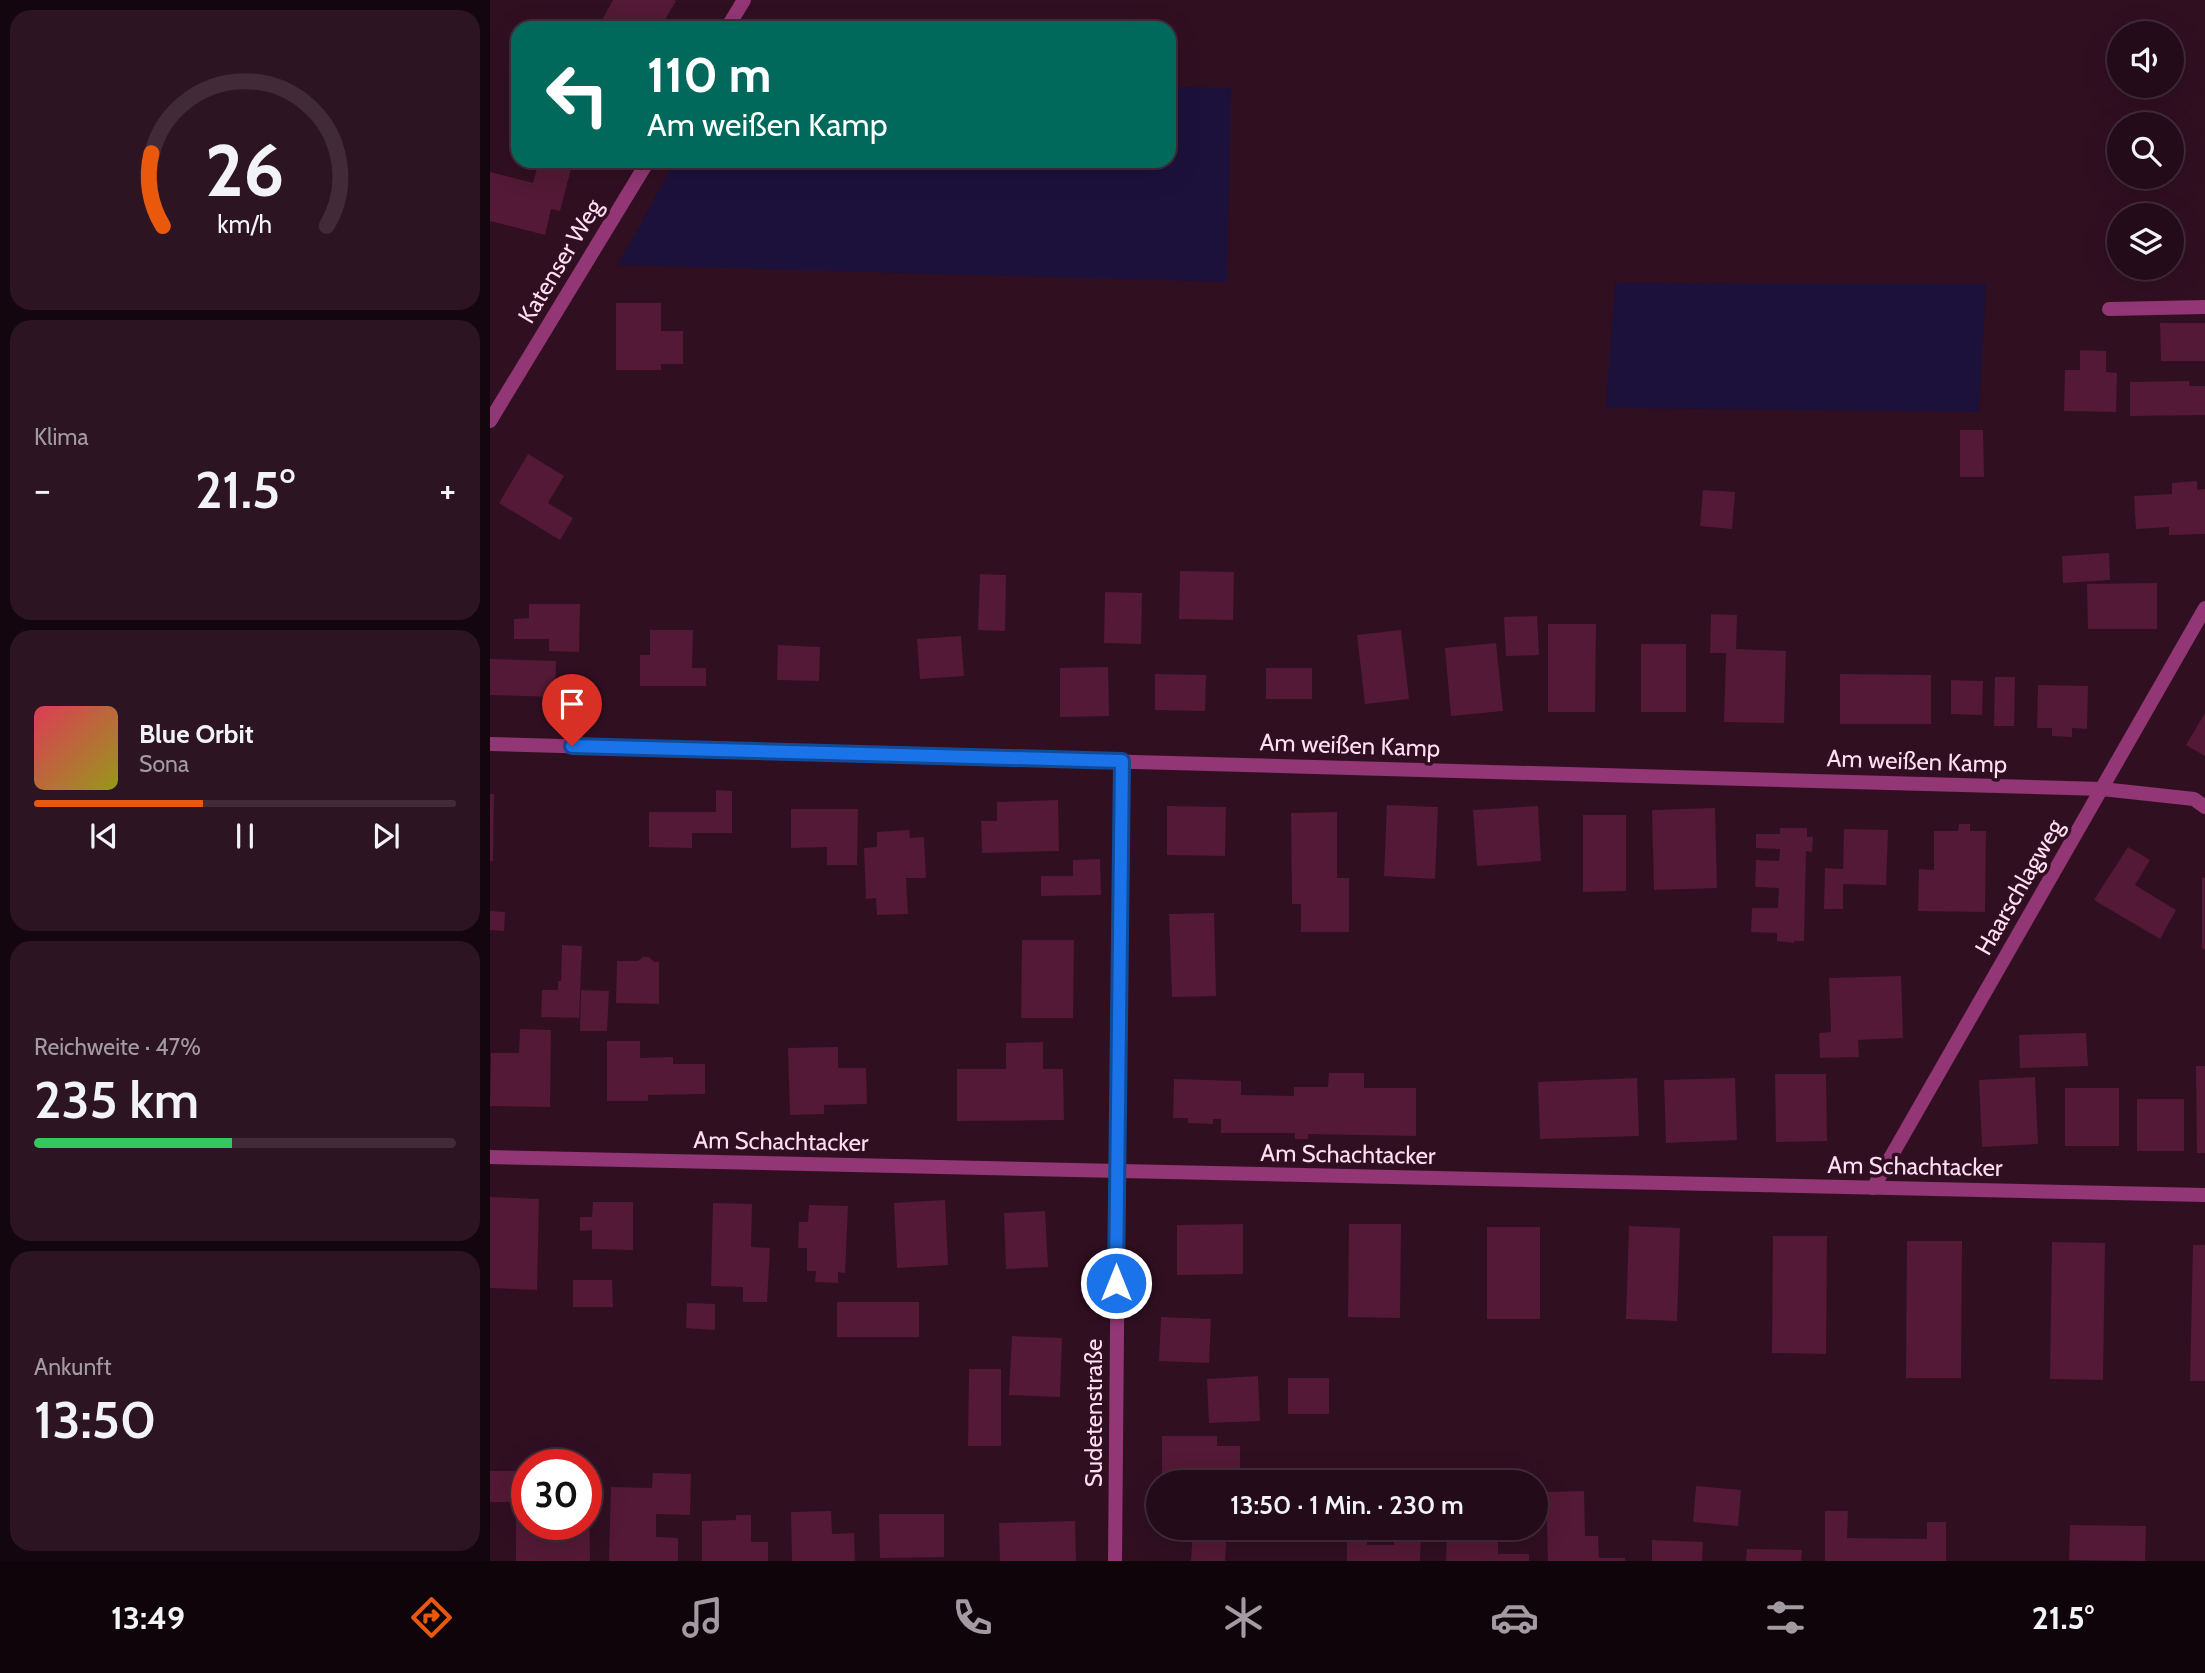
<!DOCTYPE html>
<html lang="de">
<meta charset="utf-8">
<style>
:root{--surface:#240b19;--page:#2c1422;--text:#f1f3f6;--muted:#a39ba2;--line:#412b38;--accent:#ea580c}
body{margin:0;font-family:Cabin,sans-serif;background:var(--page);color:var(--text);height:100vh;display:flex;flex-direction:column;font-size:26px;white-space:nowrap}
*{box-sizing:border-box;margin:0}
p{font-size:23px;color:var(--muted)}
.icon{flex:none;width:38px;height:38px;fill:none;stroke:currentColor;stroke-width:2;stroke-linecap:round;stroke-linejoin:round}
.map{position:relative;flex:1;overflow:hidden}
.side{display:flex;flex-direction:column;gap:10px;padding:10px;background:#14060e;width:490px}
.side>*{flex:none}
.guide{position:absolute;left:21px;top:21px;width:665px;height:147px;border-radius:21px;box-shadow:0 7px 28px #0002,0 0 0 2px var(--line);background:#00695c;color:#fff;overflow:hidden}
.fabs{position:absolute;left:1617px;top:21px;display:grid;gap:14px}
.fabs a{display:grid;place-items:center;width:77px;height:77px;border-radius:50%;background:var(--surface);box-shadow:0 7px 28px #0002,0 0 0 2px var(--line);font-size:35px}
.speed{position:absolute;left:21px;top:1449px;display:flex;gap:14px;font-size:35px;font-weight:700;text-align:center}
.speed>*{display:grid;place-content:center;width:91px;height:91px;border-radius:50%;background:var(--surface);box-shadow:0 7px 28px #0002,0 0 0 2px var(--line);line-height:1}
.speed .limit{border:10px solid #d22;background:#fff;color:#111}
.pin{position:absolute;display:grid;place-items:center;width:60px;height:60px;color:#fff;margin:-72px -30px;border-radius:50% 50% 50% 0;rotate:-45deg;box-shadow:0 0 7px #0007}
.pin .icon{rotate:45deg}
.me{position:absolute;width:77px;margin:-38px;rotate:0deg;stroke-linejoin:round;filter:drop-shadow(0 0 5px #0008)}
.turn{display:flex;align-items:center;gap:24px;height:147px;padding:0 21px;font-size:32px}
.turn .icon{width:91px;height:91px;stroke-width:2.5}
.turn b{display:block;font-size:49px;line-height:60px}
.big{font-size:52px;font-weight:600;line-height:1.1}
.side .tile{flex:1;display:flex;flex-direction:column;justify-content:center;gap:10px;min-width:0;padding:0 24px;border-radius:21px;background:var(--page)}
.side .dial{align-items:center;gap:0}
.dial svg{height:182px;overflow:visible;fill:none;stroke:var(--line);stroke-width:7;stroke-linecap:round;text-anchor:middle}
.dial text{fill:var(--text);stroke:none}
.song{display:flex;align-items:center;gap:21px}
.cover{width:84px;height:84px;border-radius:10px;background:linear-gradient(135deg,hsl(350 70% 55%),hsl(60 70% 35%))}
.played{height:7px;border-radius:4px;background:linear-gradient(90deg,var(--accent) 40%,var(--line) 40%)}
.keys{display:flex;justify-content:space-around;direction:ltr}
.heat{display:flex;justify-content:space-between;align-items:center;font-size:38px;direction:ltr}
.charge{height:10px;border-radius:5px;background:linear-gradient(90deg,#34c759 47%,var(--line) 0)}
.trip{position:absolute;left:656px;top:1470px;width:402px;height:70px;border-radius:35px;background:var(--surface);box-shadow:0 7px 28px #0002,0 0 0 2px var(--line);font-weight:600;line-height:70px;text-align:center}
.tab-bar{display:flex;height:112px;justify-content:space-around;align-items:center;background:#0e040a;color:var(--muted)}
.tab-bar .icon{width:49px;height:49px}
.tab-bar .current{color:var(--accent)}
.tab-bar b{font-size:32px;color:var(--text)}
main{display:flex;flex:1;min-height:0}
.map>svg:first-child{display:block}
</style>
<main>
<section class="side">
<div class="tile dial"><svg viewBox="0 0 100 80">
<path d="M14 69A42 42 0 1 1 86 69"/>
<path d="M14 69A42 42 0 0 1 9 37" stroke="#ea580c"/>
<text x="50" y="56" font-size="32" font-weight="700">26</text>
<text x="50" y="72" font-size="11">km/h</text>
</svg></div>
<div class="tile"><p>Klima</p>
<div class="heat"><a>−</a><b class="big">21.5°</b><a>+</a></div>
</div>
<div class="tile">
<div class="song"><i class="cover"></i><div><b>Blue Orbit</b><p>Sona</p></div></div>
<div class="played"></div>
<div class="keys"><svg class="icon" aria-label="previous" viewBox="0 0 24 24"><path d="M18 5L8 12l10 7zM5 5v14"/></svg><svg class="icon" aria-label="pause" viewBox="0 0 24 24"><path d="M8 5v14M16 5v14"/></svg><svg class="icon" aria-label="next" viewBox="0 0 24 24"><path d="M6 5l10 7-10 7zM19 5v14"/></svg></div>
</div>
<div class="tile"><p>Reichweite · 47%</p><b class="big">235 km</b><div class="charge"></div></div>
<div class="tile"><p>Ankunft</p><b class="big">13:50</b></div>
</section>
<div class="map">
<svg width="1715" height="1561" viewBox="0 0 1715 1561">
<rect width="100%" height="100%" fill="#300f21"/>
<g fill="#1c113b">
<polygon points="679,87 741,88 737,282 128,265 185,161 679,161"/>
<polygon points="1125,283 1496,284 1489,412 1116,408"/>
</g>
<g fill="#531936">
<polygon points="123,0 184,0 186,1 170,28 126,28 112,20"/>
<polygon points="49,161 83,161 70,211 61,209 55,235 0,221 0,172 43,183"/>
<polygon points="126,303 171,303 171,331 193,331 193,364 171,364 171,370 126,370"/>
<polygon points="1670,323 1715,323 1715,361 1671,361"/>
<polygon points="1590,350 1616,351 1616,372 1627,373 1626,412 1574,411 1575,370 1590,370"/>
<polygon points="1699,381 1699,386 1715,386 1715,415 1640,416 1640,382"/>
<polygon points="1470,430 1493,430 1494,477 1470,477"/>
<polygon points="38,454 74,476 58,503 83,518 70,540 9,503"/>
<polygon points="1707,481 1707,490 1715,489 1715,534 1679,535 1679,527 1646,529 1644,496 1682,494 1682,483"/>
<polygon points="1213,490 1245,492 1242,529 1210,526"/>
<polygon points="1619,553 1620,580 1573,583 1572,556"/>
<polygon points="690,571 744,572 743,620 689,619"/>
<polygon points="490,574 516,575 515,631 488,630"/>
<polygon points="1667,583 1667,629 1598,629 1597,584"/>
<polygon points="615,592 652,593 651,644 614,643"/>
<polygon points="39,604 90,604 89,652 59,651 59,639 24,639 24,619 39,618"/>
<polygon points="1221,614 1247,615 1246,649 1296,651 1294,723 1234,722 1236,653 1220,653"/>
<polygon points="1047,616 1049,655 1016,656 1014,617"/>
<polygon points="1058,624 1106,624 1105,712 1058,712"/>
<polygon points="160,630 203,630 202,668 216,668 216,686 150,686 150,655 160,655"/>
<polygon points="911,630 919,699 875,704 867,635"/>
<polygon points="471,636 474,676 430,679 427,639"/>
<polygon points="1006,643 1013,711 961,716 955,648"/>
<rect x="1151" y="644" width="45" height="68"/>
<polygon points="288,645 330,647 329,681 287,680"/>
<polygon points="0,659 66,661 65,697 0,695"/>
<polygon points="618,667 619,716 570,717 570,668"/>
<rect x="776" y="668" width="46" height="31"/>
<polygon points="665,674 716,675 715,711 665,710"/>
<polygon points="1350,674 1441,675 1441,724 1350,724"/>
<polygon points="1505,677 1525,677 1524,726 1504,726"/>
<polygon points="1461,680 1493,681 1492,715 1461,714"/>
<polygon points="1548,685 1598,686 1597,729 1582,728 1582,737 1562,736 1562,728 1547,728"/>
<polygon points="1715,713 1715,756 1696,745"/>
<polygon points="226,790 242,791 242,833 202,833 202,848 159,847 159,812 226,812"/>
<polygon points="0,794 4,794 3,861 0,861"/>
<polygon points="568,800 569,851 492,853 491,821 507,821 507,802"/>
<polygon points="897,805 948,807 945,879 894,876"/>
<polygon points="677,806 736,807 735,856 677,855"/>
<polygon points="1048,806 1051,861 987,866 983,810"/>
<polygon points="1225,808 1227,888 1164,890 1162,810"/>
<polygon points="301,809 368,809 367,865 337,865 337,847 301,848"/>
<polygon points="847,812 847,878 859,878 859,932 811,932 811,904 802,904 801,813"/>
<polygon points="1093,815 1136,815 1136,891 1093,892"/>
<polygon points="1469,824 1480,824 1480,831 1496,831 1495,912 1428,911 1429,869 1444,870 1444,831 1468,831"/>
<polygon points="1290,828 1317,828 1317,837 1323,837 1322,852 1316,851 1314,941 1304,941 1304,943 1287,941 1287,933 1261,932 1262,908 1288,908 1289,888 1265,887 1266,860 1289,861 1290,849 1266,848 1266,834 1290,834"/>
<polygon points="1354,829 1398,830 1396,885 1353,884 1353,909 1334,909 1335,868 1353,869"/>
<polygon points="419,830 420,838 434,837 436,878 416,878 418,914 387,915 386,898 376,899 374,848 387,847 387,832"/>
<polygon points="1638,847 1660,860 1645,885 1686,910 1670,939 1604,900"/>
<polygon points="610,859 611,895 551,896 551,876 583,876 583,860"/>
<rect x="1712" y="878" width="3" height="71"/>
<polygon points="0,911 15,912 14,931 0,930"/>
<polygon points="724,913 726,996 682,997 679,914"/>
<polygon points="532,940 584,940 583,1018 531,1018"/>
<polygon points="72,945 92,946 89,1018 51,1017 52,990 68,990 68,981 71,981"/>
<polygon points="153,957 159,957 164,962 169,962 169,1004 126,1003 127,961 148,961"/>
<polygon points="1411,976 1413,1038 1368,1040 1369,1057 1330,1058 1329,1033 1341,1032 1339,978"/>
<polygon points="91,990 119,991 117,1031 90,1031"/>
<polygon points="30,1029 61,1030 60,1107 0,1106 1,1053 29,1053"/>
<polygon points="1596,1033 1598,1066 1530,1068 1529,1035"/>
<polygon points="117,1041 150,1041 150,1058 183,1057 183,1064 215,1064 215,1094 158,1095 158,1101 117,1101"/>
<polygon points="553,1042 553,1069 573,1069 574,1120 467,1121 467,1069 516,1069 516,1043"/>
<polygon points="348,1047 348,1068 376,1068 377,1104 334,1105 334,1114 300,1115 298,1048"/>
<polygon points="1706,1066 1715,1066 1715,1153 1707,1153"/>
<polygon points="839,1073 874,1073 874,1088 926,1088 926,1136 818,1134 818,1139 805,1139 805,1133 731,1133 731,1119 723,1119 723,1124 698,1123 698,1118 683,1118 684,1079 751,1081 751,1095 804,1096 804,1087 838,1087"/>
<polygon points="1285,1074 1336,1074 1337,1141 1286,1142"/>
<polygon points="1545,1077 1548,1144 1492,1147 1489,1080"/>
<polygon points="1147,1078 1149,1136 1050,1139 1048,1082"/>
<polygon points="1245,1078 1247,1140 1176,1143 1174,1080"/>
<rect x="1575" y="1088" width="54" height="58"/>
<rect x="1647" y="1099" width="47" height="52"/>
<polygon points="0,1197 49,1199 47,1290 0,1288"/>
<polygon points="455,1200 458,1265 407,1268 404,1203"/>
<polygon points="103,1202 143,1202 143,1250 102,1249 102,1230 90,1231 90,1217 102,1217"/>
<polygon points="223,1203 262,1204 261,1247 280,1248 277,1302 253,1302 253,1287 221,1286"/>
<polygon points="319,1205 358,1206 355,1273 348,1272 348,1283 325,1282 326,1271 317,1271 317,1248 308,1248 309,1222 318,1222"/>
<polygon points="555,1211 558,1267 516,1269 514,1213"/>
<polygon points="753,1224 753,1274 687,1275 687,1225"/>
<polygon points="859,1224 911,1224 910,1318 858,1317"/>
<polygon points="1139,1226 1190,1228 1187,1321 1136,1319"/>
<rect x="997" y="1227" width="53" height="92"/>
<polygon points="1283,1236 1337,1236 1336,1354 1282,1353"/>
<polygon points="1417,1241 1472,1241 1471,1378 1416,1378"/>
<polygon points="1562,1242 1615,1243 1613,1380 1560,1379"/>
<polygon points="1703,1245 1715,1245 1715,1381 1700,1381"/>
<polygon points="83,1280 122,1280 123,1307 83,1307"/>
<rect x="347" y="1302" width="82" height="35"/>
<polygon points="197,1303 225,1304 225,1330 196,1328"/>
<polygon points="671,1317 721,1319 719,1363 669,1361"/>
<polygon points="522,1336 572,1338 570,1397 519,1395"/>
<polygon points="479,1369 511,1369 511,1446 478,1446"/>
<polygon points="768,1376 770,1421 719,1423 717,1379"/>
<rect x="798" y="1378" width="41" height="36"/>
<polygon points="672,1436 727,1436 727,1446 750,1446 750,1481 672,1481"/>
<rect x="0" y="1471" width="34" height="31"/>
<polygon points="163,1473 201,1474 200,1515 166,1514 166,1537 188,1538 188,1561 119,1561 121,1487 162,1488"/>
<polygon points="1206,1486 1251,1490 1248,1526 1203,1522"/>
<polygon points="1094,1491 1095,1536 1108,1536 1109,1558 1135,1558 1135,1561 1058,1561 1056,1492"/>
<polygon points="96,1500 99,1500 100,1561 26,1561 26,1516 37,1516 37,1524 96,1524"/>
<polygon points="341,1511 342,1534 364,1533 365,1561 302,1561 301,1512"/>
<polygon points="1335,1511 1358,1511 1357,1538 1437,1539 1437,1522 1456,1522 1456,1561 1335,1561"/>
<polygon points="389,1514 454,1514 454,1557 390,1558"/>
<polygon points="246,1515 261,1515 261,1542 278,1542 278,1561 212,1561 212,1521 246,1520"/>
<polygon points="585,1521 586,1561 510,1561 509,1523"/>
<polygon points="1580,1525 1656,1526 1655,1561 1579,1560"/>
<polygon points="703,1528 737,1528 735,1561 701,1561"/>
<polygon points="760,1528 792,1528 792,1542 760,1541"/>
<polygon points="957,1528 986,1528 986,1536 1008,1537 1008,1554 1039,1554 1039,1561 956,1561"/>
<polygon points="904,1530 931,1530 930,1561 857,1561 857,1539 877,1539 877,1545 904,1545"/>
<polygon points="1162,1540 1213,1542 1212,1561 1162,1561"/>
<polygon points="1257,1549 1312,1550 1311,1561 1256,1561"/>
</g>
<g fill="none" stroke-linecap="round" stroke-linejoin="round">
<polyline stroke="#933675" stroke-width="14" points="1619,309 1715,307"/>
<g stroke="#933675" stroke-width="14">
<polyline points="237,28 254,0"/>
<polyline points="0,421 158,161"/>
<polyline points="0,744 1612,789 1704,799 1715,807"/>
<polyline points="0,1157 1715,1195"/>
<polyline points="1383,1188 1715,608"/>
<polyline points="625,1561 632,761"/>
</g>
</g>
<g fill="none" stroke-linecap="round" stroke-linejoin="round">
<g stroke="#114b97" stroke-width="18">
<polyline id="route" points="82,746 632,761 626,1283"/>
</g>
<use href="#route" stroke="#1a73e8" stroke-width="12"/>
</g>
<g text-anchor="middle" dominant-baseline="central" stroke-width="7" stroke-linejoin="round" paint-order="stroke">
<g font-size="24" fill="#ffdef2" stroke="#300f21">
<text transform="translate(70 261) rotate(-59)">Katenser Weg</text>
<text transform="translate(860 745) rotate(2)">Am weißen Kamp</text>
<text transform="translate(1427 761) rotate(2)">Am weißen Kamp</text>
<text transform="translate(1529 887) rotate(-60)">Haarschlagweg</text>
<text transform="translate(291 1141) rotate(1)">Am Schachtacker</text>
<text transform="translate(858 1154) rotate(1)">Am Schachtacker</text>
<text transform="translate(1425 1166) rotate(1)">Am Schachtacker</text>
<text transform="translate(603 1413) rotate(-90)">Sudetenstraße</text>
</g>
</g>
</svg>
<div class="fabs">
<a><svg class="icon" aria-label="sound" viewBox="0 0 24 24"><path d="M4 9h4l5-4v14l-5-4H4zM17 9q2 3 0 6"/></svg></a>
<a><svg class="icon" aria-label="search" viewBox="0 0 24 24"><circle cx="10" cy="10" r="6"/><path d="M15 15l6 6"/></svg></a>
<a><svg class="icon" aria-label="layers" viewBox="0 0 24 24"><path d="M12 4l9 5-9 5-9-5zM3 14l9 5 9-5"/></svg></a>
</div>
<div class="speed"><div class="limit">30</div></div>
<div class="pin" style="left:82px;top:746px;background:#d93025"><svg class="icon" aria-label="arrive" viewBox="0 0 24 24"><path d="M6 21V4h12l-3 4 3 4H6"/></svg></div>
<svg class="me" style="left:626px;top:1283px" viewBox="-20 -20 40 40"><circle r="17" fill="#1a73e8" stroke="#fff" stroke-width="3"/><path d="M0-11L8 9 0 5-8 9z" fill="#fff"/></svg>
<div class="trip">13:50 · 1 Min. · 230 m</div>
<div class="guide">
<div class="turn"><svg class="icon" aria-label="left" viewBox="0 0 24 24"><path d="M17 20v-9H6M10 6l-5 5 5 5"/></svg><div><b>110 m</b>Am weißen Kamp</div></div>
</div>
</div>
</main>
<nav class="tab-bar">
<b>13:49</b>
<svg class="icon current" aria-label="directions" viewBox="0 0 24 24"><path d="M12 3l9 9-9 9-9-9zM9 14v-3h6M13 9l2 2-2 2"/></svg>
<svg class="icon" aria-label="music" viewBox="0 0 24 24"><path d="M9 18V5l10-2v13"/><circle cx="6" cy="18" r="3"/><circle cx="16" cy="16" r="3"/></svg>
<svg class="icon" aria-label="phone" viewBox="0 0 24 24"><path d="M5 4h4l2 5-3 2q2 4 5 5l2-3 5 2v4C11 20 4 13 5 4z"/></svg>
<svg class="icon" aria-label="climate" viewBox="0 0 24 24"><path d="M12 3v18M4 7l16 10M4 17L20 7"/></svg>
<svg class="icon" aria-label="car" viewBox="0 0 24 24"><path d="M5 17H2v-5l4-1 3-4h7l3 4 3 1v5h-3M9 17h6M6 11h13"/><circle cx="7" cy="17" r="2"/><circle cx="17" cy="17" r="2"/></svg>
<svg class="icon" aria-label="filters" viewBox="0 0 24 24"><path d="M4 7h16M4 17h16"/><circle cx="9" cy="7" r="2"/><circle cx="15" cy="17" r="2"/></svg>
<b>21.5°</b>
</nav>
